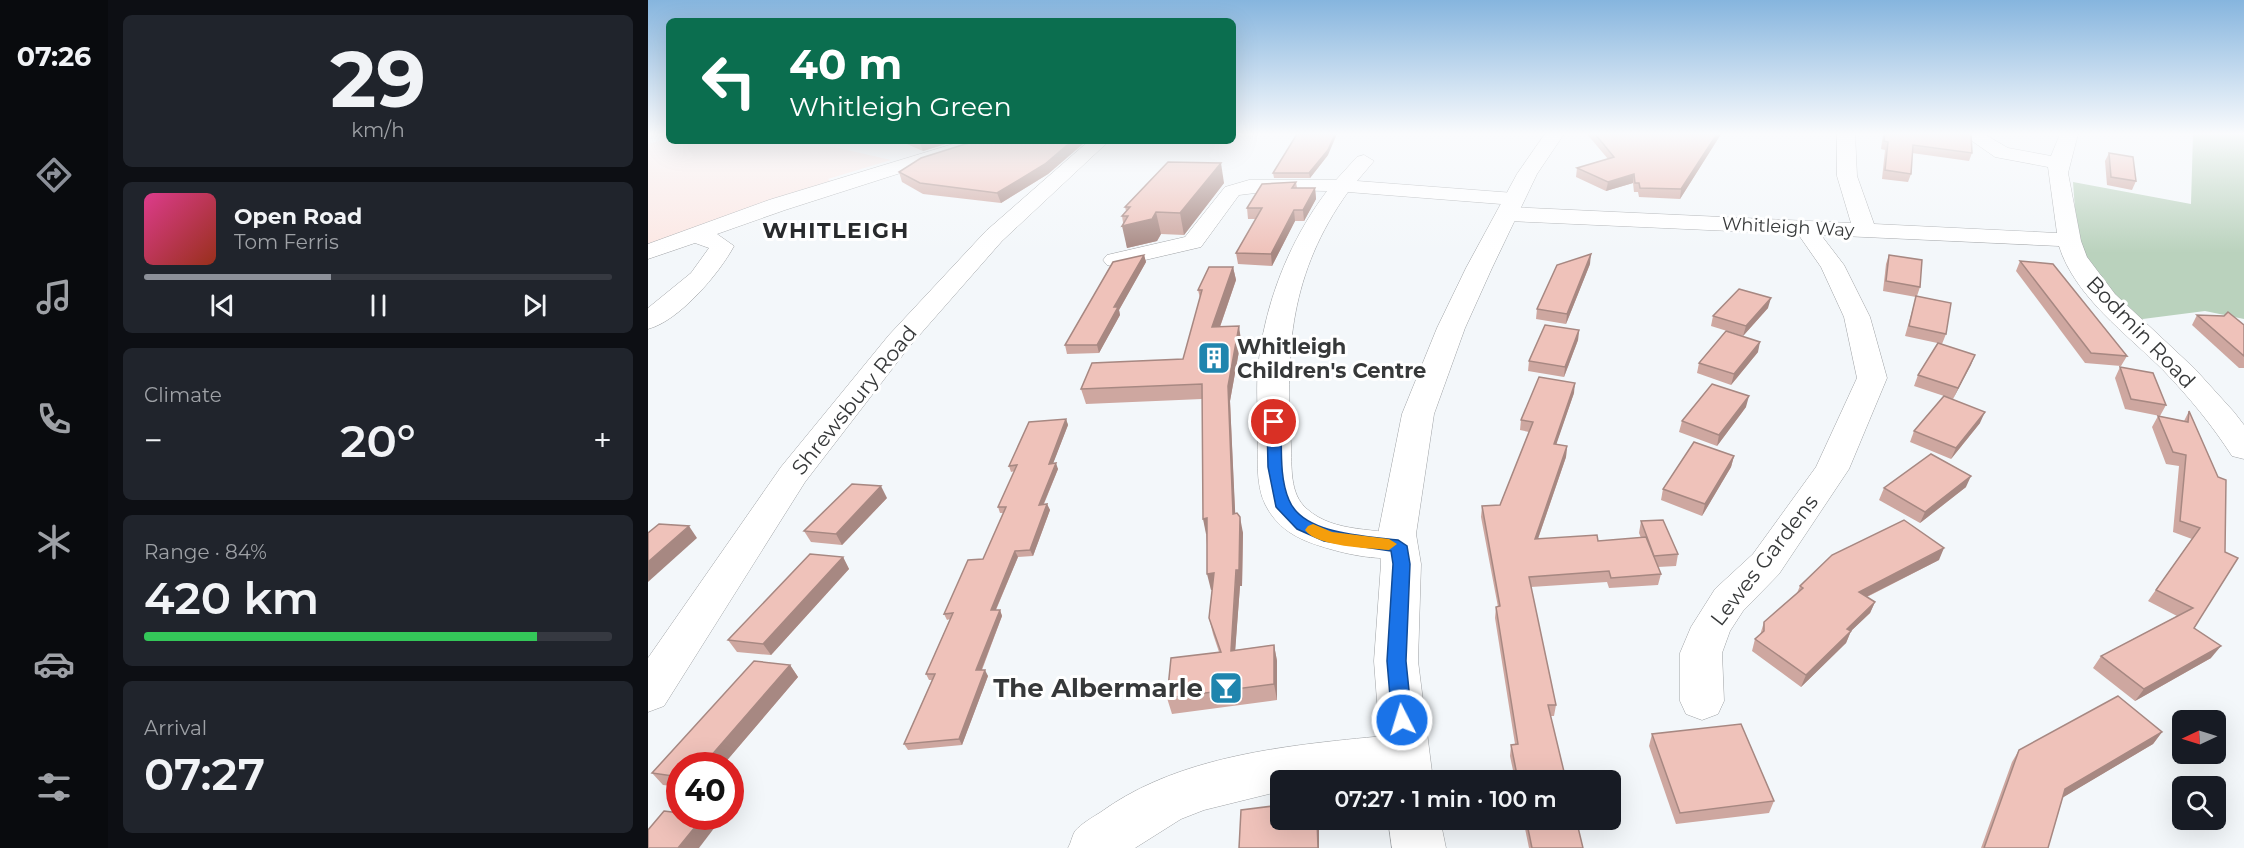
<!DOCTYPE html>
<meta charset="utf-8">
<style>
:root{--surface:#171b24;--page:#20242c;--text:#f1f3f6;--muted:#9ea1a6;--line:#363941;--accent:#8c9099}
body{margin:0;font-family:Montserrat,sans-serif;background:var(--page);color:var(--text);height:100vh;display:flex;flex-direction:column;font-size:22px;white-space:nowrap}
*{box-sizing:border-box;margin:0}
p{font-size:20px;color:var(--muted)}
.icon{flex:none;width:33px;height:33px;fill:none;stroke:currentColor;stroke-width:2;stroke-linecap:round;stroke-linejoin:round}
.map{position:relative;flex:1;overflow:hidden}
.panel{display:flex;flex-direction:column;gap:15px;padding:15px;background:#0d0f14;width:540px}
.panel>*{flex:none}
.hud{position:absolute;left:18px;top:18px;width:570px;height:126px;border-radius:9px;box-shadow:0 6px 24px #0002;background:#0b6e4f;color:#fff;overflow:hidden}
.needle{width:39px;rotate:266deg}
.tools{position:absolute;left:1524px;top:710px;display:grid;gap:12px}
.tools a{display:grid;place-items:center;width:54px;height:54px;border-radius:9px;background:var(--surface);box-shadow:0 6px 24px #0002;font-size:30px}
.speed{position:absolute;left:18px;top:752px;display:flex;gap:12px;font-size:30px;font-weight:700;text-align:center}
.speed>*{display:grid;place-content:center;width:78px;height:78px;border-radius:50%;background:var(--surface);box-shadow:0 6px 24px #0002;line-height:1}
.speed .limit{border:9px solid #d22;background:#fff;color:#111}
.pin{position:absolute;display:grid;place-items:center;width:51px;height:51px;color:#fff;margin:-26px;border:3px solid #fff;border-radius:50%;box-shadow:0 2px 6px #0007}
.me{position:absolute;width:66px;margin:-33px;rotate:355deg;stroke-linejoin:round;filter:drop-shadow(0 0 4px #0008)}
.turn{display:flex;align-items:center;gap:21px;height:126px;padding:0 24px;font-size:27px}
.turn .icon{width:78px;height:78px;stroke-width:2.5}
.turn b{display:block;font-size:42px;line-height:51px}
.big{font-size:45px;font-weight:600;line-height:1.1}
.panel .tile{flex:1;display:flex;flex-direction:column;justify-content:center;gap:9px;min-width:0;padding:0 21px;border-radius:9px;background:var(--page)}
.panel .dial{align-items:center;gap:0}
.dial b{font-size:78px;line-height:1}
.song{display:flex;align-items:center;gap:18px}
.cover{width:72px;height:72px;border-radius:9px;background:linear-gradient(135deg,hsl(330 70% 55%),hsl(10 70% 35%))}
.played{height:6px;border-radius:3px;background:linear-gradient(90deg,var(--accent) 40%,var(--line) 40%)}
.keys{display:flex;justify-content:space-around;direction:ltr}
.heat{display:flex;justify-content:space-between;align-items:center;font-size:33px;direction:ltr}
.charge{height:9px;border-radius:4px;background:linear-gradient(90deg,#34c759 84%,var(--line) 0)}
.trip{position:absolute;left:622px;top:770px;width:351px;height:60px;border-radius:9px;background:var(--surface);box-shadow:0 6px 24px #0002;font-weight:600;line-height:60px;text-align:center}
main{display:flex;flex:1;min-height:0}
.tab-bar{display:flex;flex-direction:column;width:108px;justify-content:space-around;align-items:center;background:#090b0e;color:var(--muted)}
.tab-bar .icon{width:42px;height:42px}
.tab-bar .selected{color:var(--accent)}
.tab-bar b{font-size:27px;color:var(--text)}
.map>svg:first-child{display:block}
</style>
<main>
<nav class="tab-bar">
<b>07:26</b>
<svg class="icon selected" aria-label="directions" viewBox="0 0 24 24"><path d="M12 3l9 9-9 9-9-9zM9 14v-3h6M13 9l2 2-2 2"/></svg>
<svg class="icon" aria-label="music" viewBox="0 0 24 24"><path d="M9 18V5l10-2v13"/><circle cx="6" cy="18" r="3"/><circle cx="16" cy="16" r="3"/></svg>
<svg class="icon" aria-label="phone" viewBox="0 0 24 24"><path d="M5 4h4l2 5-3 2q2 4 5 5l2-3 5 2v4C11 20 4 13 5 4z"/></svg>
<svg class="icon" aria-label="climate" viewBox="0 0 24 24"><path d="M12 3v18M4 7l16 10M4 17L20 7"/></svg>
<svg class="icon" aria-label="car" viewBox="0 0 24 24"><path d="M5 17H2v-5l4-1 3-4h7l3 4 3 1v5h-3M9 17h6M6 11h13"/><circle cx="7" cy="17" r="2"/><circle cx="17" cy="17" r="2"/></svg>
<svg class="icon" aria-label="filters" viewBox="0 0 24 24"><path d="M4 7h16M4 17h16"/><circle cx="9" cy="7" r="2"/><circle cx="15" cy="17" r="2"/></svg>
</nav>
<section class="panel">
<div class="tile dial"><b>29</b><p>km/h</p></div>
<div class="tile">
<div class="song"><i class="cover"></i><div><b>Open Road</b><p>Tom Ferris</p></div></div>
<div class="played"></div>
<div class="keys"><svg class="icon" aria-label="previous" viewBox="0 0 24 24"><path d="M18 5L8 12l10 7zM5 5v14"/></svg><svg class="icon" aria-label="pause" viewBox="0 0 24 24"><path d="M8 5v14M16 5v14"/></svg><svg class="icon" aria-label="next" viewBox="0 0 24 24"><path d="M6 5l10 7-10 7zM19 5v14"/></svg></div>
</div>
<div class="tile"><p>Climate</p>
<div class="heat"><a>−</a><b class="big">20°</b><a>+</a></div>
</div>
<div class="tile"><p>Range · 84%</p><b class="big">420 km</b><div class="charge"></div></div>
<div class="tile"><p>Arrival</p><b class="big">07:27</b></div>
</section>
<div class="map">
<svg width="1596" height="848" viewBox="0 0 1596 848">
<rect width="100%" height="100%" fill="#f3f7fa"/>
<polygon fill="#fce7e3" points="21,138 21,141 78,141 117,146 186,147 243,160 180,179 183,181 0,245 0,144"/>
<polygon fill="#bad2bd" points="1545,134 1596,134 1596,319 1557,311 1487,320 1431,265 1425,182 1543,204"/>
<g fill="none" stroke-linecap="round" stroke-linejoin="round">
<g stroke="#9fa2a5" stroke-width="1">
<g id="street">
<path d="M1189,134h18l2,42 17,48 183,9 -9,-66 -53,-10 -33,-23h22l24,14 43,8 9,-22h18l-10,39 13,68 6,16 28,37 80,75 39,43 10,13v34l-12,-3c-20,-31 -43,-59 -69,-86 -36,-36 -88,-73 -104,-124l-238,-11 23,30 26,52 17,61 -38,91 -70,105 -36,37 -13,20 -8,22 2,48 -6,13 -16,6 -16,-6 -6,-13v-48l11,-26 24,-38 38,-35 63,-87 41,-89 -13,-61 -23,-50 -23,-33 -290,-13 -8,-2 -3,-5 3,-5 8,-2 343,16 -14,-47z"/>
<path d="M315,141h28l-3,4 -203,65 -68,24 17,12c-15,28 -55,75 -86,83v-21l43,-35 18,-25 -14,-5 -47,16v-15l121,-44z"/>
<polygon points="441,141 461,141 354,241 261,347 157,482 16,706 0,712 0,658 133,467 241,335 338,231"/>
<path d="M716,155l10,6 -17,20 157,12 7,2 3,4 -3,4 -7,2 -166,-13c-58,81 -63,157 -57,253 1,21 -2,49 16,64 28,25 70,18 104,28l6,9 -6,9c-24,7 -57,1 -81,-6 -28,-8 -51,-17 -65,-45 -10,-20 -7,-50 -7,-72 0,-21 -2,-43 0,-64 6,-63 31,-127 69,-177l-48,-1 -40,5 -38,52 -86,20 -8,-2 -4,-5 4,-5 78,-18 40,-50 24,-7h87l21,-23z"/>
<path d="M756,734l17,6 6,15 -6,15c-44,16 -94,10 -140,10v11l-77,19 -23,9 -46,29h-67c3,-5 4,-12 7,-17 6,-7 18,-14 26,-19 84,-61 204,-68 303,-78z"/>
</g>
</g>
<g stroke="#9fa2a5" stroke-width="1">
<g id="secondary">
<polygon points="897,134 916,134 889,174 844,268 817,328 786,414 768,534 773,564 770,661 785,780 735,780 726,661 733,564 730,534 754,414 789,328 818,268 869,174"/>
<polygon points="740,819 792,819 798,848 744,848"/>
</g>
</g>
<use href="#street" fill="#fff" fill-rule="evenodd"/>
<use href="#secondary" fill="#fff" fill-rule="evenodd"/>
</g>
<g fill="#cea7a0">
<polygon points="939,134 1073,134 1032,199 991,197 990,192 986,192 985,183 958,191 928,177 929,168 960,159"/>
<polygon points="1235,134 1323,134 1324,153 1321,161 1264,153 1263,174 1260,182 1234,179 1237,150 1233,149"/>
<polygon points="252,141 307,141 275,151"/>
<polygon points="327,141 437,141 437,142 400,174 353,203 275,194 254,182 251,172"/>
<polygon points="1461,153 1488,181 1484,190 1459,185 1457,161"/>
<polygon points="680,155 662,178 626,178 625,173"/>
<polygon points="648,182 649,188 667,188 668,199 656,221 647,221 624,266 590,264 588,253 608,219 600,219 599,208"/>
<polygon points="576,183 536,235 513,234 509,241 479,248 474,216 478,211 477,207"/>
<polygon points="496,255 498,262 471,310 472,315 451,353 419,354 417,345"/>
<polygon points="1241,255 1272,287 1269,296 1298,334 1294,344 1257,336 1268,297 1235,291 1238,264"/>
<polygon points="1372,261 1479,356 1473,366 1437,363 1368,271"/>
<polygon points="942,264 918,324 888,319 889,309"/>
<polygon points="585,267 588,280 572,327 593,340 582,401 587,514 595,533 594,586 592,586 587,650 626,645 629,661 629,700 524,714 519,698 571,652 565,634 561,618 564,590 563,590 558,534 554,399 438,404 433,389 535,359 552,298 550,290"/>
<polygon points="1120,308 1095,336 1063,326 1065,316"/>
<polygon points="1549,315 1596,325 1596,368 1591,368 1544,325"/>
<polygon points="931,330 930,340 916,377 880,371 881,361"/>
<polygon points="1110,352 1083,385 1049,373 1051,363"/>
<polygon points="1327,355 1305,399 1266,386 1270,375"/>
<polygon points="1472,367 1518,405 1512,416 1477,409 1467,378"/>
<polygon points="926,393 908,444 919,446 918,457 890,539 950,541 993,538 991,533 993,521 1030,554 1028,566 1010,567 1013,574 1010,585 961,588 959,582 883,587 908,705 906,716 902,716 918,780 867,780 862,756 863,745 867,744 847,618 848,607 850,607 833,517 834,506 852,505 881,432 872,430 873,420"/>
<polygon points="1098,407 1069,446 1031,432 1034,421"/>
<polygon points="1541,411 1570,477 1546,628 1563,658 1487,701 1445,668 1453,656 1529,616 1500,601 1544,539 1525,532 1531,466 1518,464 1504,427 1510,416 1536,421"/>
<polygon points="418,419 420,425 405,463 410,469 396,504 399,504 402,510 385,556 370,557 348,610 352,610 354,616 334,670 340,676 314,745 260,750 256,744 284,680 281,680 278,674 302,619 299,620 296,614 335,559 356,513 352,513 350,507 367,471 363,472 361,466"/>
<polygon points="1332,423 1303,459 1262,442 1266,431"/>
<polygon points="1086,456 1083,467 1054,516 1013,500 1015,489"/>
<polygon points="1318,487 1272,523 1231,500 1236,488"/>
<polygon points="239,498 194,545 163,542 156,531"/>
<polygon points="195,557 201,569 123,655 89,652 80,640"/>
<polygon points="1291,560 1219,597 1227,602 1222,613 1203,631 1198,643 1153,687 1104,651 1107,639 1112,635 1116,622 1149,593 1152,586"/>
<polygon points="142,665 150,677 75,765 32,765 32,787 15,785 4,773"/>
<polygon points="1514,732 1505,744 1415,797 1400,848 1333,848 1364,762 1371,750"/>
<polygon points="1004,734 1126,801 1121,813 1028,824 1001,746"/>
<polygon points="875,819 928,819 935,848 881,848"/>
</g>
<g fill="#a78882">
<polygon points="687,134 689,134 680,155 662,178 661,173"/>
<polygon points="1069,134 1073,134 1032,199 1033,189"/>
<polygon points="271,141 307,141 275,151"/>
<polygon points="424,141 437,142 400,174 353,203 349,193"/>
<polygon points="573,163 576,183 536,235 532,213"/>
<polygon points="986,174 985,183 958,191 960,182"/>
<polygon points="667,188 668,199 656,221 655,210"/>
<polygon points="646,210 647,221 624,266 623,254"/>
<polygon points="508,212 513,234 509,241 479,248 474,226"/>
<polygon points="943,254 942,264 918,324 919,314"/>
<polygon points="496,255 498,262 471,310 472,315 451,353 449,345 466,307"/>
<polygon points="585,267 588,280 567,341 564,327"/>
<polygon points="1123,298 1120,308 1095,336 1098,326"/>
<polygon points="591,326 593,340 582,401 588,530 585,514 580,386"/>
<polygon points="931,330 930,340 916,377 917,367"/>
<polygon points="1112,342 1110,352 1083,385 1086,374"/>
<polygon points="1327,355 1323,365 1305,399 1310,388"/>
<polygon points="927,383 926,393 905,454 906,444"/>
<polygon points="1101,396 1098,407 1069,446 1071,435"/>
<polygon points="1337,412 1332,423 1303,459 1308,448"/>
<polygon points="418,419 420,425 403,469 401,464"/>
<polygon points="919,446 918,457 886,550 887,539"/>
<polygon points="1086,456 1083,467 1054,516 1057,504"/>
<polygon points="408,463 410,469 393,510 391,505"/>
<polygon points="1323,476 1318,487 1272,523 1277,512"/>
<polygon points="233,486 239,498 194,545 188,534"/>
<polygon points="399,504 402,510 385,556 382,550"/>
<polygon points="592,517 595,533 594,586 592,586 586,667 583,651"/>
<polygon points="559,518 562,534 558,534 555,519"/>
<polygon points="41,526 49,538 0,582 0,562"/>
<polygon points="1296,548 1291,560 1206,603 1211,592"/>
<polygon points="367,551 370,557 345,616 343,610"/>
<polygon points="195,557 201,569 123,655 115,644"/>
<polygon points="566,573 570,589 563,590 559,574"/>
<polygon points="1227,602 1222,613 1203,631 1198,643 1153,687 1158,675 1199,629"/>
<polygon points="352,610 354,616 331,676 328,670"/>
<polygon points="626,645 629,661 629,700 626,684"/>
<polygon points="1573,646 1563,658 1487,701 1496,689"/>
<polygon points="142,665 150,677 75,765 55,765"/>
<polygon points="337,670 340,676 314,745 311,739"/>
<polygon points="1514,732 1505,744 1409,801 1417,789"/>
<polygon points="56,816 67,827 51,848 30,848"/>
<polygon points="669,819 671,819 671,848 670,848"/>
</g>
<g fill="#efc2ba" stroke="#a78882" stroke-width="1.5">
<polygon points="649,134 687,134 680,150 661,173 625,173"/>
<polygon points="947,134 1069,134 1033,189 992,188 991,183 987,183 986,174 960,182 929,168 966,157"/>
<polygon points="1237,134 1323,134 1324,153 1265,145 1263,174 1237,170 1240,142 1236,141"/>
<polygon points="327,141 424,141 397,164 349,193 272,183 251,172 273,158"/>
<polygon points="1461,153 1485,157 1488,181 1463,177"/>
<polygon points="520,162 573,163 532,213 508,212 504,219 474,226 480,216 474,216 482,207 477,207"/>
<polygon points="648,182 644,188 667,188 655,210 646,210 623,254 588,253 614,208 599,208 614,184"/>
<polygon points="943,254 919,314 889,309 909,265"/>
<polygon points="496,255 466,307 470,307 449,345 417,345 465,262"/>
<polygon points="1241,255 1274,260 1272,287 1238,281"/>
<polygon points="1372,261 1405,264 1479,356 1443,353"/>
<polygon points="561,267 585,267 564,327 591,326 580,386 585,514 589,513 592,517 591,570 588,570 583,651 626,645 626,684 519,698 523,658 573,652 561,618 566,573 559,574 559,518 555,519 554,384 433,389 444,363 535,359 554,290 550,290"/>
<polygon points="1091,289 1123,298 1098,326 1065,316"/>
<polygon points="1268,296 1303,303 1298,334 1261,326"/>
<polygon points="1580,312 1596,325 1596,356 1549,315 1576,316"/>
<polygon points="897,325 931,330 917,367 881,361"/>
<polygon points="1078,331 1112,342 1086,374 1051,363"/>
<polygon points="1290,343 1327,355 1310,388 1270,375"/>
<polygon points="1472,367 1505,373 1518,405 1483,399"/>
<polygon points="891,377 927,383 906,444 919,446 887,539 949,535 950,541 998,537 1013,574 963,578 961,571 881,577 908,705 900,705 918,780 870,780 863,745 870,744 848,607 852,606 834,506 852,505 885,422 873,420"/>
<polygon points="1064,384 1101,396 1071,435 1034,421"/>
<polygon points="1296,396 1337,412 1308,448 1266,431"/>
<polygon points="1541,411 1570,477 1578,480 1577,552 1590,558 1546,628 1573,646 1496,689 1453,656 1545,608 1508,590 1552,528 1532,521 1538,455 1525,452 1510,416 1540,422"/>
<polygon points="418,419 401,464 408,463 391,505 399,504 382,550 367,551 343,610 352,610 328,670 337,670 311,739 256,744 287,674 278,674 305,613 296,614 320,560 335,559 358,507 350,507 369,465 361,466 381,422"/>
<polygon points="1046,442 1086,456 1057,504 1015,489"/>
<polygon points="1283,454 1323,476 1277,512 1236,488"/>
<polygon points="204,484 233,486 188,534 156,531"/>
<polygon points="1015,520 1030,554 1006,556 993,521"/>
<polygon points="1256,520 1296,548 1211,592 1227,602 1199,629 1203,631 1158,675 1107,639 1116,631 1116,622 1155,588 1152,586 1184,555"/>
<polygon points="11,524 41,526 0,562 0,533"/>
<polygon points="162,554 195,557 115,644 80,640"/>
<polygon points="106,661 142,665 55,765 32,765 32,777 4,773"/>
<polygon points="1470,696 1514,732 1417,789 1400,848 1336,848 1371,750"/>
<polygon points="1093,724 1126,801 1032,813 1004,734"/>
<polygon points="633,805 633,819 669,819 670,848 591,848 593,810"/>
<polygon points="16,811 32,813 32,816 56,816 30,848 0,848 0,830"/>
<polygon points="878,819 928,819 935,848 884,848"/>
</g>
<linearGradient id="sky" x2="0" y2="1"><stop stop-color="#86b5de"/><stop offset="0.53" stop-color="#fafbfd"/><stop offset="1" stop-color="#fafbfd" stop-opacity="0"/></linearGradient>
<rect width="1596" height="253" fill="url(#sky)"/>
<path fill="#1a73e8" stroke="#114b97" stroke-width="1.5" d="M626,417l7,5c1,25 -2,55 8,78 14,35 78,36 109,40l9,6 3,18 -4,97 6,59 -3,6 -7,3 -7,-3 -3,-6 -5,-59 6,-97 -2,-13 -67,-10 -27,-12 -21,-22 -8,-40 -1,-45z"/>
<path fill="#f59e0b" d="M665,524l19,8 57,7 8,5 -8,6c-20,-2 -72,-3 -84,-20l3,-4z"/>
<defs>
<g id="building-square" transform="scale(1.725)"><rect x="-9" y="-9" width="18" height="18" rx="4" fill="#1f85ae" stroke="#fff"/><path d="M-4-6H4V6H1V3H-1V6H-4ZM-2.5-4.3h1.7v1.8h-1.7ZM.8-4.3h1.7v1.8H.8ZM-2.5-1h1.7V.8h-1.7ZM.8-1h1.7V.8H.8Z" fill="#fff"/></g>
<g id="bar-square" transform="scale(1.725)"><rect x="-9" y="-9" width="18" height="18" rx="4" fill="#1f85ae" stroke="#fff"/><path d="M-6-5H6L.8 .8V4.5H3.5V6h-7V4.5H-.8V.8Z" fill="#fff"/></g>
</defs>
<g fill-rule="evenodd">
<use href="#building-square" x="566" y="358"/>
<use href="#bar-square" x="578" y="688"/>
</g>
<g text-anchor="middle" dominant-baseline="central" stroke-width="6" stroke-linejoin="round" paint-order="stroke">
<g font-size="18" fill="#37393a" stroke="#fff">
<text transform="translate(1140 227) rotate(3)">Whitleigh Way</text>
</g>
<g font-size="21" fill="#37393a" stroke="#fff">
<text transform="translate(1493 332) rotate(46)">Bodmin Road</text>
<text transform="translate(206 400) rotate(-51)">Shrewsbury Road</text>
<text transform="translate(1116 560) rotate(-52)">Lewes Gardens</text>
</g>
<g font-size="21" font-weight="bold" fill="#37393a" stroke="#fff" text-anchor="start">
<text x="589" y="346">Whitleigh<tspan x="589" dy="24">Children's Centre</tspan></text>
</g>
<g font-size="22" font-weight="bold" letter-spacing="1.5" fill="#282a2c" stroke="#fff">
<text x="188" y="230">WHITLEIGH</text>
</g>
<g font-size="26" font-weight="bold" fill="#37393a" stroke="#fff" text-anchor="end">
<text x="555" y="688">The Albermarle</text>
</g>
</g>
</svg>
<div class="tools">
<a><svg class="needle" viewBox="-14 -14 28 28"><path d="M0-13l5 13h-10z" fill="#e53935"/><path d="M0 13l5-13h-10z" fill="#9ea1a6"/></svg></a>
<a><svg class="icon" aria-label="search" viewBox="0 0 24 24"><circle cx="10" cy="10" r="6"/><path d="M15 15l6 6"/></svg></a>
</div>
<div class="speed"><div class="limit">40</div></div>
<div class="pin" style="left:626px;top:422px;background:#d93025"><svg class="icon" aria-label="arrive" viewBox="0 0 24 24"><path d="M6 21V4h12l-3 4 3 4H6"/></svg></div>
<svg class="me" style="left:754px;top:720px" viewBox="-20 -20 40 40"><circle r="17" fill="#1a73e8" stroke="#fff" stroke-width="3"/><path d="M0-11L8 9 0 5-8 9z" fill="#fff"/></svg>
<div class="trip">07:27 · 1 min · 100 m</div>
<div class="hud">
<div class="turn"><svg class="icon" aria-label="left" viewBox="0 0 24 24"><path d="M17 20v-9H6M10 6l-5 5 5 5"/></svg><div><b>40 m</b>Whitleigh Green</div></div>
</div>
</div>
</main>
